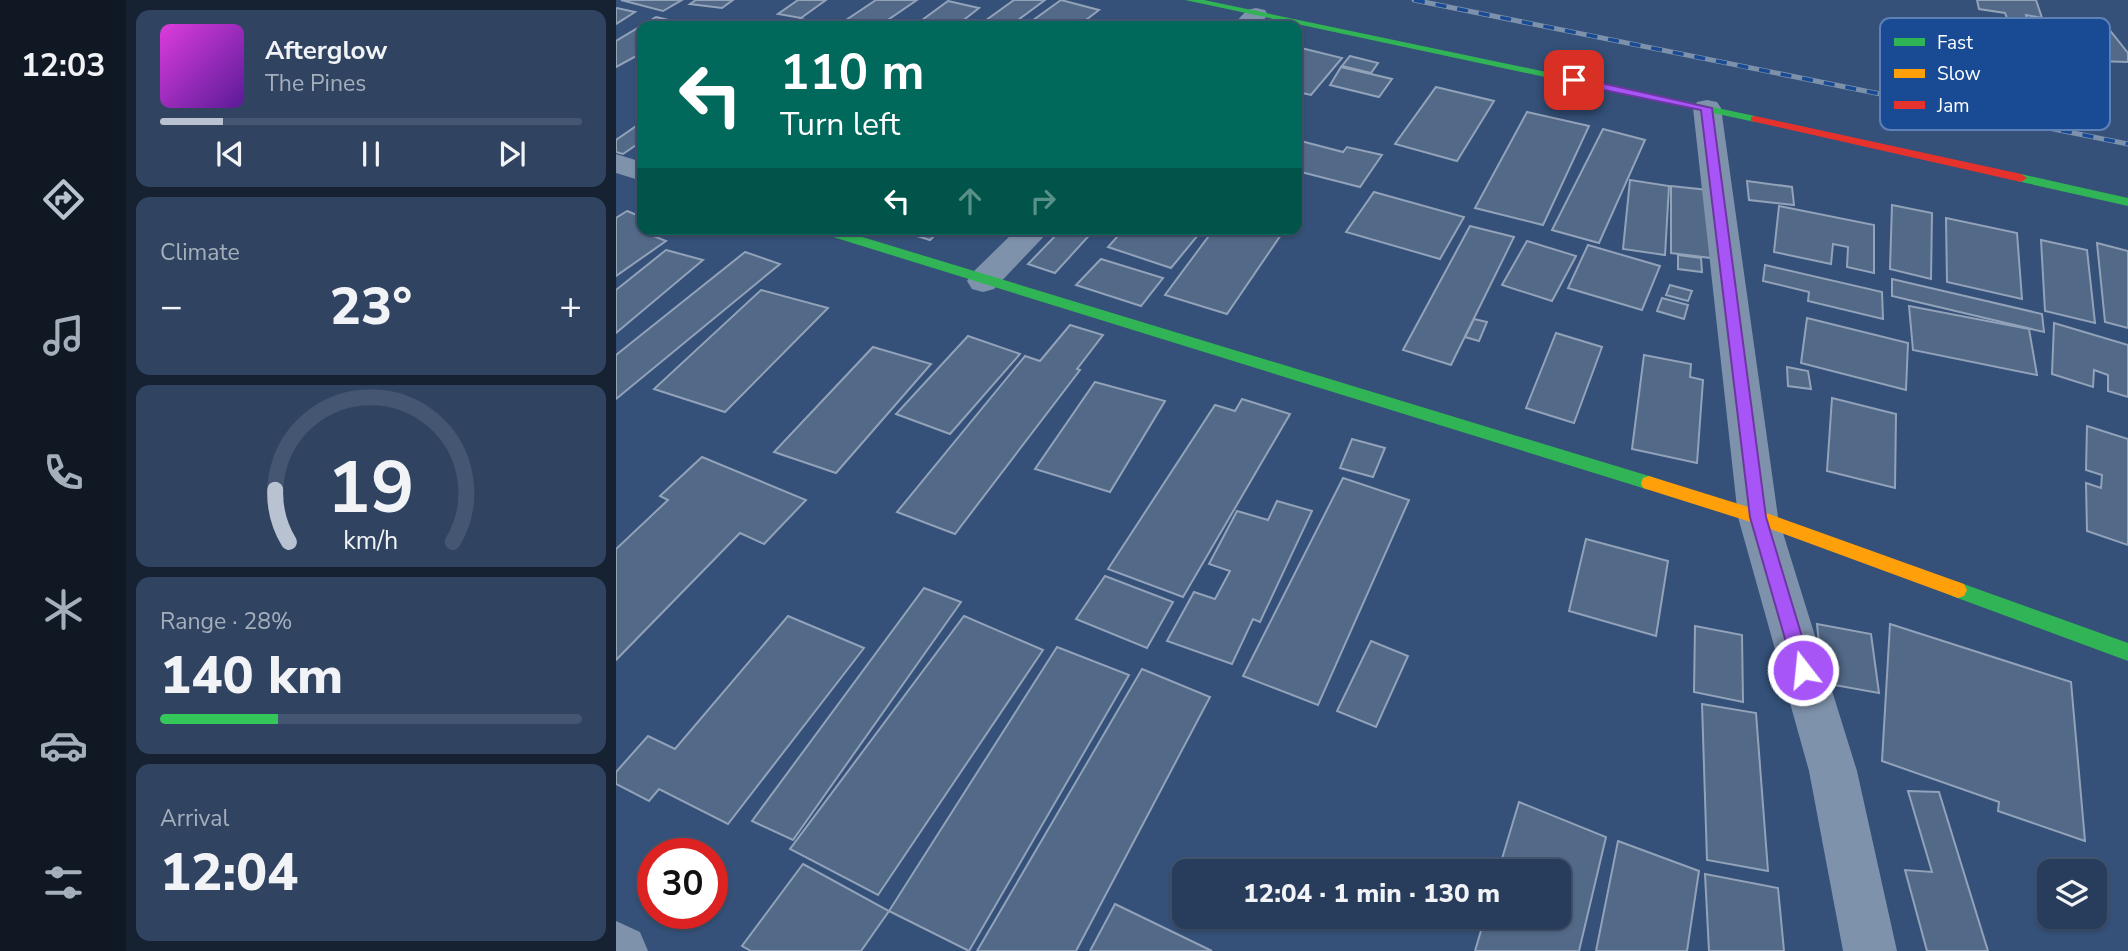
<!DOCTYPE html>
<meta charset="utf-8">
<style>
:root{--surface:#283d5b;--page:#304461;--text:#f1f3f6;--muted:#a5aebb;--line:#445671;--accent:#b8c2d0}
body{margin:0;font-family:"Nunito Sans",sans-serif;background:var(--page);color:var(--text);height:100vh;display:flex;flex-direction:column;font-size:26px;white-space:nowrap}
*{box-sizing:border-box;margin:0}
p{font-size:23px;color:var(--muted)}
.icon{flex:none;width:38px;height:38px;fill:none;stroke:currentColor;stroke-width:2;stroke-linecap:round;stroke-linejoin:round}
.map{position:relative;flex:1;overflow:hidden}
.sheet{display:flex;flex-direction:column;gap:10px;padding:10px;background:#162232;width:490px}
.sheet>*{flex:none}
.top-card{position:absolute;left:21px;top:21px;width:665px;height:214px;border-radius:14px;box-shadow:0 2px 5px #0004,0 0 0 2px var(--line);background:#00695c;color:#fff;overflow:hidden}
.tools{position:absolute;left:1421px;top:859px;display:grid;gap:14px}
.tools a{display:grid;place-items:center;width:70px;height:70px;border-radius:14px;background:var(--surface);box-shadow:0 2px 5px #0004,0 0 0 2px var(--line);font-size:35px}
.speed{position:absolute;left:21px;top:838px;display:flex;gap:14px;font-size:35px;font-weight:700;text-align:center}
.speed>*{display:grid;place-content:center;width:91px;height:91px;border-radius:50%;background:var(--surface);box-shadow:0 2px 5px #0004,0 0 0 2px var(--line);line-height:1}
.speed .limit{border:10px solid #d22;background:#fff;color:#111}
.pin{position:absolute;display:grid;place-items:center;width:60px;height:60px;color:#fff;margin:-30px;border-radius:14px;box-shadow:0 4px 10px #0006}
.me{position:absolute;width:77px;margin:-38px;rotate:344deg;stroke-linejoin:round;filter:drop-shadow(0 0 5px #0008)}
.turn{display:flex;align-items:center;gap:24px;height:147px;padding:0 28px;font-size:32px}
.turn .icon{width:91px;height:91px;stroke-width:2.5}
.turn b{display:block;font-size:49px;line-height:60px}
.lanes{display:flex;align-items:center;height:66px;padding:0 28px;background:#0003;justify-content:center;gap:35px;direction:ltr}
.lanes .off{opacity:.35}
.big{font-size:52px;font-weight:800;line-height:1.1}
.sheet .widget{flex:1;display:flex;flex-direction:column;justify-content:center;gap:10px;min-width:0;padding:0 24px;border-radius:14px;background:var(--page)}
.sheet .dial{align-items:center;gap:0}
.dial svg{height:182px;overflow:visible;fill:none;stroke:var(--line);stroke-width:7;stroke-linecap:round;text-anchor:middle}
.dial text{fill:var(--text);stroke:none}
.song{display:flex;align-items:center;gap:21px}
.cover{width:84px;height:84px;border-radius:10px;background:linear-gradient(135deg,hsl(300 70% 55%),hsl(270 70% 35%))}
.played{height:7px;border-radius:4px;background:linear-gradient(90deg,var(--accent) 15%,var(--line) 15%)}
.keys{display:flex;justify-content:space-around;direction:ltr}
.heat{display:flex;justify-content:space-between;align-items:center;font-size:38px;direction:ltr}
.charge{height:10px;border-radius:5px;background:linear-gradient(90deg,#34c759 28%,var(--line) 0)}
.trip{position:absolute;left:556px;top:859px;width:399px;height:70px;border-radius:14px;background:var(--surface);box-shadow:0 2px 5px #0004,0 0 0 2px var(--line);font-weight:800;line-height:70px;text-align:center}
main{display:flex;flex:1;min-height:0}
.dock{display:flex;flex-direction:column;width:126px;justify-content:space-around;align-items:center;background:#101824;color:var(--muted)}
.dock .icon{width:49px;height:49px}
.dock .on{color:var(--accent)}
.dock b{font-size:32px;color:var(--text)}
.map>svg:first-child{display:block}
</style>
<main>
<nav class="dock">
<b>12:03</b>
<svg class="icon on" aria-label="directions" viewBox="0 0 24 24"><path d="M12 3l9 9-9 9-9-9zM9 14v-3h6M13 9l2 2-2 2"/></svg>
<svg class="icon" aria-label="music" viewBox="0 0 24 24"><path d="M9 18V5l10-2v13"/><circle cx="6" cy="18" r="3"/><circle cx="16" cy="16" r="3"/></svg>
<svg class="icon" aria-label="phone" viewBox="0 0 24 24"><path d="M5 4h4l2 5-3 2q2 4 5 5l2-3 5 2v4C11 20 4 13 5 4z"/></svg>
<svg class="icon" aria-label="climate" viewBox="0 0 24 24"><path d="M12 3v18M4 7l16 10M4 17L20 7"/></svg>
<svg class="icon" aria-label="car" viewBox="0 0 24 24"><path d="M5 17H2v-5l4-1 3-4h7l3 4 3 1v5h-3M9 17h6M6 11h13"/><circle cx="7" cy="17" r="2"/><circle cx="17" cy="17" r="2"/></svg>
<svg class="icon" aria-label="filters" viewBox="0 0 24 24"><path d="M4 7h16M4 17h16"/><circle cx="9" cy="7" r="2"/><circle cx="15" cy="17" r="2"/></svg>
</nav>
<section class="sheet">
<div class="widget">
<div class="song"><i class="cover"></i><div><b>Afterglow</b><p>The Pines</p></div></div>
<div class="played"></div>
<div class="keys"><svg class="icon" aria-label="previous" viewBox="0 0 24 24"><path d="M18 5L8 12l10 7zM5 5v14"/></svg><svg class="icon" aria-label="pause" viewBox="0 0 24 24"><path d="M8 5v14M16 5v14"/></svg><svg class="icon" aria-label="next" viewBox="0 0 24 24"><path d="M6 5l10 7-10 7zM19 5v14"/></svg></div>
</div>
<div class="widget"><p>Climate</p>
<div class="heat"><a>−</a><b class="big">23°</b><a>+</a></div>
</div>
<div class="widget dial"><svg viewBox="0 0 100 80">
<path d="M14 69A42 42 0 1 1 86 69"/>
<path d="M14 69A42 42 0 0 1 8 46" stroke="#b8c2d0"/>
<text x="50" y="56" font-size="32" font-weight="700">19</text>
<text x="50" y="72" font-size="11">km/h</text>
</svg></div>
<div class="widget"><p>Range · 28%</p><b class="big">140 km</b><div class="charge"></div></div>
<div class="widget"><p>Arrival</p><b class="big">12:04</b></div>
</section>
<div class="map">
<svg width="1512" height="951" viewBox="0 0 1512 951">
<rect width="100%" height="100%" fill="#355179"/>
<g fill="#526988" stroke="#92a2b9" stroke-width="2">
<polygon points="5,0 66,0 47,11"/>
<polygon points="80,0 117,0 106,8 74,4"/>
<polygon points="182,0 210,0 185,18 162,14"/>
<polygon points="260,0 301,0 263,26 227,22"/>
<polygon points="398,0 429,0 394,26 362,26"/>
<polygon points="445,0 483,10 462,26 409,26"/>
<polygon points="1361,0 1420,0 1426,18 1410,15 1412,21 1391,18 1389,13 1363,9"/>
<polygon points="332,1 363,8 340,26 298,26"/>
<polygon points="0,9 1,8 19,12 0,24"/>
<polygon points="40,17 73,25 26,26 26,53 0,67 0,41"/>
<polygon points="184,19 222,26 173,26"/>
<polygon points="1453,26 1492,28 1512,53 1512,62 1479,61"/>
<polygon points="681,47 726,58 695,95 681,92"/>
<polygon points="734,56 762,63 755,73 726,66"/>
<polygon points="725,67 776,79 763,97 714,85"/>
<polygon points="820,87 878,101 841,161 779,144"/>
<polygon points="911,112 973,126 927,225 859,208"/>
<polygon points="26,122 26,141 7,154 0,152 0,140"/>
<polygon points="987,129 1029,140 983,243 936,230"/>
<polygon points="681,140 727,152 731,147 766,155 744,187 681,171"/>
<polygon points="1014,180 1053,186 1049,255 1007,249"/>
<polygon points="1131,181 1176,187 1178,205 1133,200"/>
<polygon points="1055,186 1092,190 1095,258 1055,253"/>
<polygon points="758,192 848,217 824,259 730,232"/>
<polygon points="1276,205 1316,213 1315,279 1274,269"/>
<polygon points="1163,206 1258,225 1258,273 1231,267 1232,247 1217,244 1215,264 1158,252"/>
<polygon points="11,211 26,217 26,229 43,229 35,235 50,241 0,276 0,218"/>
<polygon points="1330,218 1401,233 1406,299 1331,282"/>
<polygon points="854,226 898,237 835,365 787,350"/>
<polygon points="279,229 325,229 314,240"/>
<polygon points="446,229 479,229 439,273 412,264"/>
<polygon points="508,229 587,229 555,268 492,247"/>
<polygon points="598,229 669,229 611,314 549,295"/>
<polygon points="1425,240 1471,250 1479,323 1429,311"/>
<polygon points="911,241 960,256 936,301 886,285"/>
<polygon points="1481,243 1512,251 1512,328 1489,322"/>
<polygon points="972,245 1044,266 1026,310 952,288"/>
<polygon points="50,250 87,260 0,333 0,290"/>
<polygon points="129,252 164,264 0,399 0,355"/>
<polygon points="1062,255 1085,258 1086,272 1062,269"/>
<polygon points="485,259 547,278 525,306 460,285"/>
<polygon points="1149,265 1266,292 1267,319 1192,301 1193,292 1147,281"/>
<polygon points="1276,279 1426,314 1428,332 1276,296"/>
<polygon points="1054,285 1076,291 1072,301 1050,295"/>
<polygon points="145,290 212,308 109,412 38,389"/>
<polygon points="1046,298 1072,305 1068,319 1041,311"/>
<polygon points="1293,306 1413,329 1421,375 1297,350"/>
<polygon points="1191,318 1292,343 1290,390 1185,363"/>
<polygon points="858,319 871,322 863,341 849,337"/>
<polygon points="1438,323 1512,345 1512,397 1492,391 1492,375 1478,370 1477,387 1436,374"/>
<polygon points="454,325 487,335 461,369 464,370 339,534 281,512 409,356 424,361"/>
<polygon points="940,333 986,347 958,423 910,408"/>
<polygon points="352,336 404,354 334,434 280,414"/>
<polygon points="257,347 315,364 220,473 158,452"/>
<polygon points="1028,355 1075,364 1074,377 1087,380 1081,463 1016,449"/>
<polygon points="1171,367 1192,371 1195,389 1172,386"/>
<polygon points="479,382 549,401 494,492 419,469"/>
<polygon points="1216,398 1280,414 1279,488 1211,471"/>
<polygon points="626,399 674,414 567,597 492,569 599,405 619,411"/>
<polygon points="1471,426 1512,439 1512,545 1471,531 1470,483 1485,488 1486,475 1470,470"/>
<polygon points="736,439 769,448 757,477 724,468"/>
<polygon points="86,457 190,500 148,544 124,533 0,660 0,549 52,500 44,496"/>
<polygon points="727,478 793,500 702,705 627,676"/>
<polygon points="661,501 696,511 644,622 637,619 616,664 551,641 578,592 599,599 614,571 593,564 621,511 652,520"/>
<polygon points="970,539 1052,561 1040,636 953,611"/>
<polygon points="489,576 557,602 531,648 460,619"/>
<polygon points="308,588 345,602 177,840 136,821"/>
<polygon points="172,616 248,648 112,824 43,789 33,801 0,784 0,772 32,736 59,749"/>
<polygon points="348,616 427,650 262,895 174,849"/>
<polygon points="1201,624 1255,634 1263,693 1207,683"/>
<polygon points="1274,624 1455,682 1469,841 1382,811 1383,802 1266,761"/>
<polygon points="1079,626 1126,635 1127,702 1078,692"/>
<polygon points="755,641 792,656 760,727 721,711"/>
<polygon points="441,647 513,675 353,951 273,911"/>
<polygon points="526,669 594,697 460,951 361,951"/>
<polygon points="1086,704 1140,713 1152,871 1091,860"/>
<polygon points="1292,791 1323,792 1372,951 1311,951 1289,870 1316,872"/>
<polygon points="903,802 990,837 963,951 859,951 869,917 943,917 943,872 882,872"/>
<polygon points="1002,841 1083,871 1071,951 980,951"/>
<polygon points="187,864 273,911 245,951 135,951 126,946"/>
<polygon points="1089,874 1162,888 1168,951 1093,951"/>
<polygon points="499,904 596,951 474,951"/>
</g>
<g fill="none" stroke-linecap="round" stroke-linejoin="round">
<g fill="#7e92ab" fill-rule="evenodd">
<polygon points="640,8 649,10 652,15 642,26 616,26 631,10"/>
<polygon points="1091,100 1101,102 1105,108 1162,517 1241,771 1281,951 1227,951 1193,771 1122,517 1077,108 1081,102"/>
<polygon points="0,154 26,162 26,181 0,173"/>
<polygon points="401,229 435,229 378,289 367,292 356,289 351,281 356,273"/>
<polygon points="0,921 24,932 32,951 0,951"/>
</g>
<g fill="#30b455" fill-rule="evenodd">
<polygon points="569,0 588,0 1139,116 1145,119 1139,122"/>
<polygon points="1405,174 1512,198 1512,206 1401,181 1401,175"/>
<polygon points="199,229 220,229 1033,476 1039,478 1041,483 1039,488 1033,490 201,232"/>
<polygon points="1342,582 1512,643 1512,661 1336,596 1333,590 1336,584"/>
</g>
<polygon fill="#ff9f0a" fill-rule="evenodd" points="1033,476 1142,510 1348,584 1351,590 1348,596 1342,598 1141,524 1027,488 1025,483 1027,478"/>
<polygon fill="#e5322d" fill-rule="evenodd" points="1139,116 1405,174 1411,178 1405,182 1135,121 1135,117"/>
<g stroke="#7e91ab" stroke-width="5">
<polyline id="rail" points="798,0 1512,144"/>
</g>
<use href="#rail" stroke="#194b95" stroke-width="3.5" stroke-dasharray="11" stroke-linecap="butt"/>
</g>
<polygon fill="#a855f7" stroke="#6d37a1" stroke-width="2" points="958,77 1096,108 1150,517 1196,670 1194,676 1187,678 1181,676 1178,670 1134,517 1085,110 954,83 954,78"/>
<rect x="1264" y="18" width="230" height="112" rx="10" fill="#194b95" stroke="#5e81b5" stroke-width="2"/>
<rect x="1278" y="38" width="31" height="8" fill="#30b455"/>
<rect x="1278" y="69" width="31" height="9" fill="#ff9f0a"/>
<rect x="1278" y="101" width="31" height="8" fill="#e5322d"/>
<g font-size="19" fill="#fff">
<text x="1321" y="49">Fast</text>
<text x="1321" y="80">Slow</text>
<text x="1321" y="112">Jam</text>
</g>
</svg>
<div class="tools">
<a><svg class="icon" aria-label="layers" viewBox="0 0 24 24"><path d="M12 4l9 5-9 5-9-5zM3 14l9 5 9-5"/></svg></a>
</div>
<div class="speed"><div class="limit">30</div></div>
<div class="pin" style="left:958px;top:80px;background:#d93025"><svg class="icon" aria-label="arrive" viewBox="0 0 24 24"><path d="M6 21V4h12l-3 4 3 4H6"/></svg></div>
<svg class="me" style="left:1187px;top:670px" viewBox="-20 -20 40 40"><circle r="17" fill="#a855f7" stroke="#fff" stroke-width="3"/><path d="M0-11L8 9 0 5-8 9z" fill="#fff"/></svg>
<div class="trip">12:04 · 1 min · 130 m</div>
<div class="top-card">
<div class="turn"><svg class="icon" aria-label="left" viewBox="0 0 24 24"><path d="M17 20v-9H6M10 6l-5 5 5 5"/></svg><div><b>110 m</b>Turn left</div></div>
<div class="lanes"><svg class="icon" aria-label="left" viewBox="0 0 24 24"><path d="M17 20v-9H6M10 6l-5 5 5 5"/></svg><svg class="icon off" aria-label="ahead" viewBox="0 0 24 24"><path d="M12 20V5M6 11l6-6 6 6"/></svg><svg class="icon off" aria-label="right" viewBox="0 0 24 24"><path d="M7 20v-9h11M14 6l5 5-5 5"/></svg></div>
</div>
</div>
</main>
